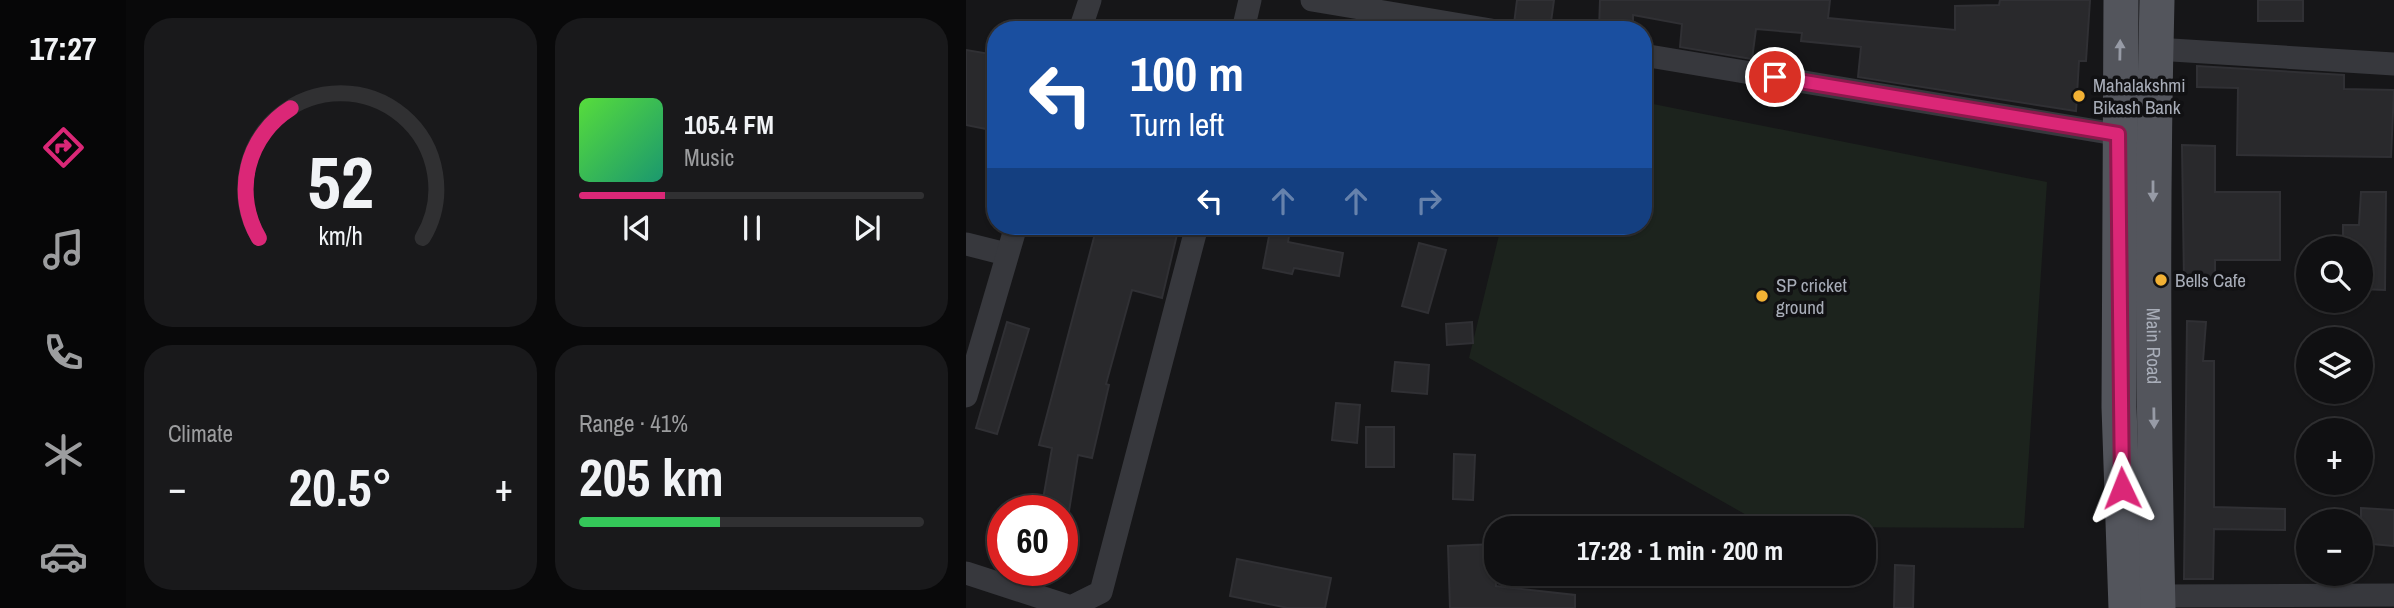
<!DOCTYPE html>
<meta charset="utf-8">
<style>
:root{--surface:#101012;--page:#19191b;--text:#f1f3f6;--muted:#9c9d9f;--line:#303032;--accent:#db2777}
body{margin:0;font-family:"Archivo Narrow",sans-serif;background:var(--page);color:var(--text);height:100vh;display:flex;flex-direction:column;font-size:26px;white-space:nowrap}
*{box-sizing:border-box;margin:0}
p{font-size:23px;color:var(--muted)}
.icon{flex:none;width:38px;height:38px;fill:none;stroke:currentColor;stroke-width:2;stroke-linecap:round;stroke-linejoin:round}
.map{position:relative;flex:1;overflow:hidden}
.sheet{display:flex;flex-direction:column;gap:18px;padding:18px;background:#09090a;width:840px}
.sheet>*{flex:none}
.guide{position:absolute;left:21px;top:21px;width:665px;height:214px;border-radius:28px;box-shadow:0 2px 5px #0004,0 0 0 2px var(--line);background:#1a4fa0;color:#fff;overflow:hidden}
.tools{position:absolute;left:1330px;top:236px;display:grid;gap:14px}
.tools a{display:grid;place-items:center;width:77px;height:77px;border-radius:50%;background:var(--surface);box-shadow:0 2px 5px #0004,0 0 0 2px var(--line);font-size:35px}
.speed{position:absolute;left:21px;top:495px;display:flex;gap:14px;font-size:35px;font-weight:700;text-align:center}
.speed>*{display:grid;place-content:center;width:91px;height:91px;border-radius:50%;background:var(--surface);box-shadow:0 2px 5px #0004,0 0 0 2px var(--line);line-height:1}
.speed .limit{border:10px solid #d22;background:#fff;color:#111}
.pin{position:absolute;display:grid;place-items:center;width:60px;height:60px;color:#fff;margin:-30px;border:4px solid #fff;border-radius:50%;box-shadow:0 2px 7px #0007}
.me{position:absolute;width:77px;margin:-38px;rotate:358deg;stroke-linejoin:round;filter:drop-shadow(0 0 5px #0008)}
.turn{display:flex;align-items:center;gap:24px;height:147px;padding:0 28px;font-size:32px}
.turn .icon{width:91px;height:91px;stroke-width:2.5}
.turn b{display:block;font-size:49px;line-height:60px}
.lanes{display:flex;align-items:center;height:66px;padding:0 28px;background:#0003;justify-content:center;gap:35px;direction:ltr}
.lanes .off{opacity:.35}
.big{font-size:52px;font-weight:700;line-height:1.1}
.sheet .widget{flex:1;display:flex;flex-direction:column;justify-content:center;gap:10px;min-width:0;padding:0 24px;border-radius:28px;background:var(--page)}
.sheet .dial{align-items:center;gap:0}
.dial svg{height:182px;overflow:visible;fill:none;stroke:var(--line);stroke-width:7;stroke-linecap:round;text-anchor:middle}
.dial text{fill:var(--text);stroke:none}
.song{display:flex;align-items:center;gap:21px}
.cover{width:84px;height:84px;border-radius:10px;background:linear-gradient(135deg,hsl(110 70% 55%),hsl(160 70% 35%))}
.played{height:7px;border-radius:4px;background:linear-gradient(90deg,var(--accent) 25%,var(--line) 25%)}
.keys{display:flex;justify-content:space-around;direction:ltr}
.heat{display:flex;justify-content:space-between;align-items:center;font-size:38px;direction:ltr}
.charge{height:10px;border-radius:5px;background:linear-gradient(90deg,#34c759 41%,var(--line) 0)}
.sheet .tiles{flex:1;display:grid;gap:18px;grid-template-columns:repeat(2,1fr)}
.trip{position:absolute;left:518px;top:516px;width:392px;height:70px;border-radius:28px;background:var(--surface);box-shadow:0 2px 5px #0004,0 0 0 2px var(--line);font-weight:700;line-height:70px;text-align:center}
main{display:flex;flex:1;min-height:0}
.tabs{display:flex;flex-direction:column;width:126px;justify-content:space-around;align-items:center;background:#060607;color:var(--muted)}
.tabs .icon{width:49px;height:49px}
.tabs .on{color:var(--accent)}
.tabs b{font-size:32px;color:var(--text)}
.map>svg:first-child{display:block}
</style>
<main>
<nav class="tabs">
<b>17:27</b>
<svg class="icon on" aria-label="directions" viewBox="0 0 24 24"><path d="M12 3l9 9-9 9-9-9zM9 14v-3h6M13 9l2 2-2 2"/></svg>
<svg class="icon" aria-label="music" viewBox="0 0 24 24"><path d="M9 18V5l10-2v13"/><circle cx="6" cy="18" r="3"/><circle cx="16" cy="16" r="3"/></svg>
<svg class="icon" aria-label="phone" viewBox="0 0 24 24"><path d="M5 4h4l2 5-3 2q2 4 5 5l2-3 5 2v4C11 20 4 13 5 4z"/></svg>
<svg class="icon" aria-label="climate" viewBox="0 0 24 24"><path d="M12 3v18M4 7l16 10M4 17L20 7"/></svg>
<svg class="icon" aria-label="car" viewBox="0 0 24 24"><path d="M5 17H2v-5l4-1 3-4h7l3 4 3 1v5h-3M9 17h6M6 11h13"/><circle cx="7" cy="17" r="2"/><circle cx="17" cy="17" r="2"/></svg>
</nav>
<section class="sheet">
<div class="tiles">
<div class="widget dial"><svg viewBox="0 0 100 80">
<path d="M14 69A42 42 0 1 1 86 69"/>
<path d="M14 69A42 42 0 0 1 28 12" stroke="#db2777"/>
<text x="50" y="56" font-size="32" font-weight="700">52</text>
<text x="50" y="72" font-size="11">km/h</text>
</svg></div>
<div class="widget">
<div class="song"><i class="cover"></i><div><b>105.4 FM</b><p>Music</p></div></div>
<div class="played"></div>
<div class="keys"><svg class="icon" aria-label="previous" viewBox="0 0 24 24"><path d="M18 5L8 12l10 7zM5 5v14"/></svg><svg class="icon" aria-label="pause" viewBox="0 0 24 24"><path d="M8 5v14M16 5v14"/></svg><svg class="icon" aria-label="next" viewBox="0 0 24 24"><path d="M6 5l10 7-10 7zM19 5v14"/></svg></div>
</div>
<div class="widget"><p>Climate</p>
<div class="heat"><a>−</a><b class="big">20.5°</b><a>+</a></div>
</div>
<div class="widget"><p>Range · 41%</p><b class="big">205 km</b><div class="charge"></div></div>
</div>
</section>
<div class="map">
<svg width="1428" height="608" viewBox="0 0 1428 608">
<rect width="100%" height="100%" fill="#161618"/>
<polygon fill="#1c231d" points="677,102 1081,182 1058,528 834,527 784,517 503,358 533,235 505,226 677,226"/>
<g fill="#29292c" stroke="#303034" stroke-width="2">
<polygon points="551,0 588,0 584,29 548,24"/>
<polygon points="634,0 864,0 862,18 989,30 989,6 1033,5 1034,0 1124,0 1120,61 1113,61 1110,111 892,77 895,47 835,41 836,33 790,29 786,59 714,47 716,24 667,15 667,30 633,30"/>
<rect x="1292" y="0" width="45" height="21"/>
<polygon points="0,50 30,55 30,131 0,125"/>
<polygon points="1231,66 1378,75 1378,89 1428,90 1425,157 1271,155 1272,88 1231,87"/>
<polygon points="1216,145 1249,146 1249,192 1314,192 1314,260 1249,260 1249,281 1218,281"/>
<polygon points="1395,192 1420,192 1419,290 1395,289 1395,248 1377,248 1377,225 1393,225"/>
<polygon points="131,226 213,226 196,298 166,290 140,384 143,385 126,458 112,455 103,511 75,511 86,448 73,445"/>
<polygon points="305,226 324,230 322,242 377,253 373,276 328,268 326,274 297,268"/>
<polygon points="453,243 480,250 462,313 436,306"/>
<polygon points="1221,321 1240,322 1237,361 1248,361 1248,507 1319,509 1319,530 1248,529 1247,579 1218,579"/>
<polygon points="41,322 63,329 31,434 10,428"/>
<polygon points="506,322 507,343 481,345 480,324"/>
<polygon points="429,362 463,365 461,394 426,391"/>
<polygon points="370,403 394,405 391,443 366,440"/>
<rect x="400" y="427" width="28" height="40"/>
<polygon points="488,454 509,455 507,500 487,499"/>
<polygon points="1395,508 1428,510 1428,546 1395,543"/>
<polygon points="529,544 530,586 609,595 609,608 484,608 482,546"/>
<polygon points="271,559 365,578 359,608 322,608 264,596"/>
<polygon points="929,565 948,566 947,608 928,608"/>
</g>
<g fill="none" stroke-linecap="round" stroke-linejoin="round">
<g stroke="#37383d" stroke-width="23">
<polyline points="346,0 525,30"/>
<polyline points="114,30 124,0"/>
<polyline points="277,30 284,0"/>
<polyline points="1190,49 1428,64"/>
<polyline points="677,55 1167,137"/>
<polyline points="0,244 40,254"/>
<polyline points="0,396 50,226"/>
<polyline points="0,573 105,607 135,592 231,226"/>
<polyline points="1192,596 1428,595"/>
</g>
<g stroke="#53555c" stroke-width="35">
<polyline points="1155,0 1153,407 1160,608"/>
<path id="s1" d="M1191,0c-5,203 -4,405 1,608"/>
</g>
</g>
<defs><path id="oneway-solid" d="M-6-.8H1V-3.2L6.5 0L1 3.2V.8H-6Z" transform="scale(1.75)"/></defs>
<g fill="#979ba6">
<use href="#oneway-solid" transform="translate(1154 50) rotate(-89)"/>
<use href="#oneway-solid" transform="translate(1187 191) rotate(90)"/>
<use href="#oneway-solid" transform="translate(1188 418) rotate(89)"/>
</g>
<g fill="none" stroke-linecap="round" stroke-linejoin="round">
<g stroke="#8e194d" stroke-width="18">
<polyline id="route" points="809,77 1152,134 1156,488"/>
</g>
<use href="#route" stroke="#db2777" stroke-width="12"/>
</g>
<g fill="#f2b134" stroke="#111113" stroke-width="2.5">
<circle cx="1113" cy="96" r="7"/>
<circle cx="1195" cy="280" r="7"/>
<circle cx="796" cy="296" r="7"/>
</g>
<g text-anchor="middle" dominant-baseline="central" stroke-width="7" stroke-linejoin="round" paint-order="stroke">
<g font-size="19" fill="#a8adb8" stroke="#111113" text-anchor="start">
<text x="1127" y="85">Mahalakshmi<tspan x="1127" dy="22">Bikash Bank</tspan></text>
<text x="1209" y="280">Bells Cafe</text>
<text x="810" y="285">SP cricket<tspan x="810" dy="22">ground</tspan></text>
</g>
<g font-size="19" fill="#a8adb8" stroke="#111113">
<text stroke="none"><textPath href="#s1" startOffset="346">Main Road</textPath></text>
</g>
</g>
</svg>
<div class="tools">
<a><svg class="icon" aria-label="search" viewBox="0 0 24 24"><circle cx="10" cy="10" r="6"/><path d="M15 15l6 6"/></svg></a>
<a><svg class="icon" aria-label="layers" viewBox="0 0 24 24"><path d="M12 4l9 5-9 5-9-5zM3 14l9 5 9-5"/></svg></a>
<a>+</a>
<a>−</a>
</div>
<div class="speed"><div class="limit">60</div></div>
<div class="pin" style="left:809px;top:77px;background:#d93025"><svg class="icon" aria-label="arrive" viewBox="0 0 24 24"><path d="M6 21V4h12l-3 4 3 4H6"/></svg></div>
<svg class="me" style="left:1156px;top:488px" viewBox="-20 -20 40 40"><path d="M0-17L14 15 0 8-14 15z" fill="#db2777" stroke="#fff" stroke-width="4"/></svg>
<div class="trip">17:28 · 1 min · 200 m</div>
<div class="guide">
<div class="turn"><svg class="icon" aria-label="left" viewBox="0 0 24 24"><path d="M17 20v-9H6M10 6l-5 5 5 5"/></svg><div><b>100 m</b>Turn left</div></div>
<div class="lanes"><svg class="icon" aria-label="left" viewBox="0 0 24 24"><path d="M17 20v-9H6M10 6l-5 5 5 5"/></svg><svg class="icon off" aria-label="ahead" viewBox="0 0 24 24"><path d="M12 20V5M6 11l6-6 6 6"/></svg><svg class="icon off" aria-label="ahead" viewBox="0 0 24 24"><path d="M12 20V5M6 11l6-6 6 6"/></svg><svg class="icon off" aria-label="right" viewBox="0 0 24 24"><path d="M7 20v-9h11M14 6l5 5-5 5"/></svg></div>
</div>
</div>
</main>
